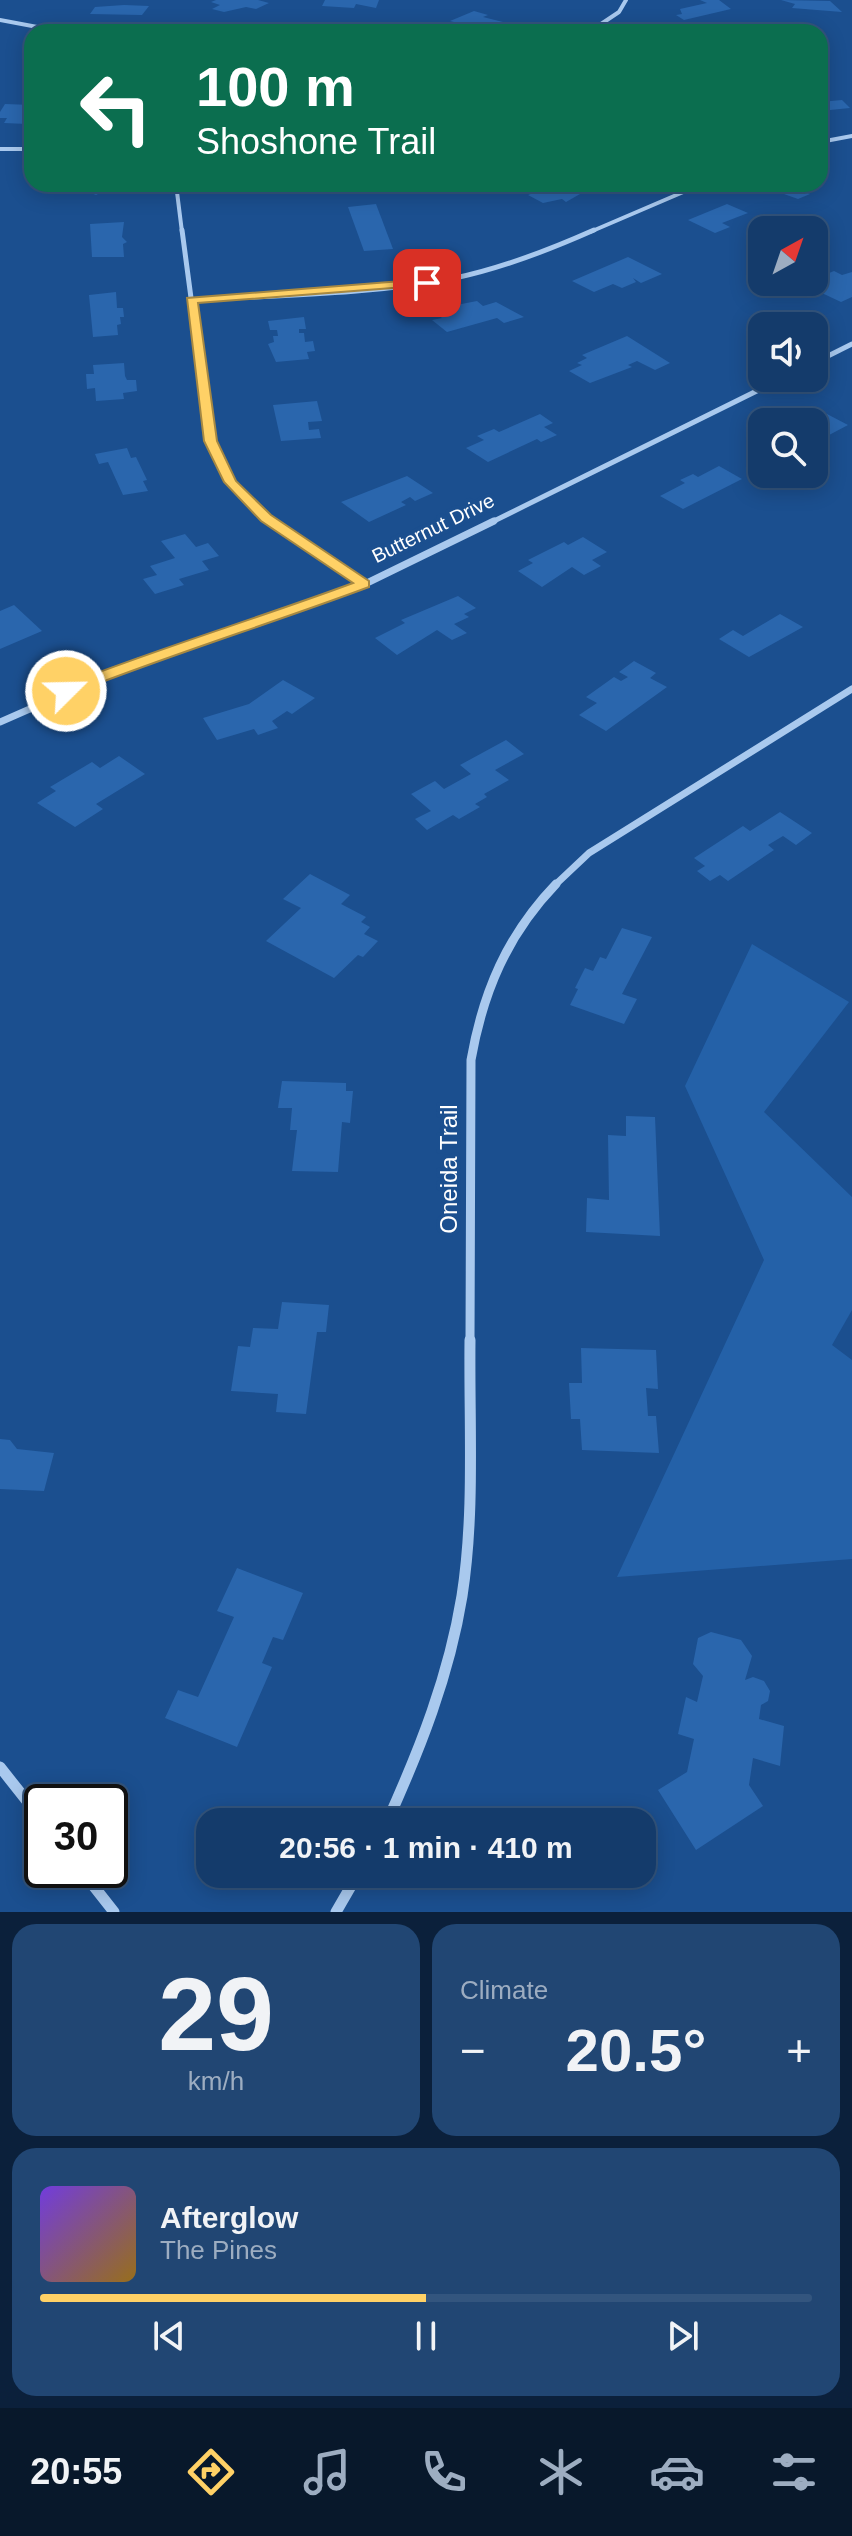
<!DOCTYPE html>
<meta charset="utf-8">
<style>
:root{--surface:#143b6b;--page:#214673;--text:#f1f3f6;--muted:#9dadc1;--line:#33557e;--accent:#ffd166}
body{margin:0;font-family:Arial,sans-serif;background:var(--page);color:var(--text);height:100vh;display:flex;flex-direction:column;font-size:30px;white-space:nowrap}
*{box-sizing:border-box;margin:0}
p{font-size:26px;color:var(--muted)}
.icon{flex:none;width:44px;height:44px;fill:none;stroke:currentColor;stroke-width:2;stroke-linecap:round;stroke-linejoin:round}
.map{position:relative;height:1912px;overflow:hidden}
.details{display:flex;flex-direction:column;gap:12px;padding:12px;background:#0b203b;flex:1}
.details>*{flex:none}
.top-card{position:absolute;left:24px;top:24px;width:804px;height:168px;border-radius:24px;box-shadow:0 4px 20px #0003,0 0 0 2px var(--line);background:#0b6e4f;color:#fff;overflow:hidden}
.needle{width:52px;rotate:40deg}
.fabs{position:absolute;left:748px;top:216px;display:grid;gap:16px}
.fabs a{display:grid;place-items:center;width:80px;height:80px;border-radius:16px;background:var(--surface);box-shadow:0 4px 20px #0003,0 0 0 2px var(--line);font-size:40px}
.speed{position:absolute;left:24px;top:1784px;display:flex;gap:16px;font-size:40px;font-weight:700;text-align:center}
.speed>*{display:grid;place-content:center;width:104px;height:104px;border-radius:50%;background:var(--surface);box-shadow:0 4px 20px #0003,0 0 0 2px var(--line);line-height:1}
.speed .limit{border:4px solid #111;border-radius:12px;background:#fff;color:#111}
.pin{position:absolute;display:grid;place-items:center;width:68px;height:68px;color:#fff;margin:-34px;border-radius:16px;box-shadow:0 4px 12px #0006}
.me{position:absolute;width:88px;margin:-44px;rotate:67deg;stroke-linejoin:round;filter:drop-shadow(0 0 6px #0008)}
.turn{display:flex;align-items:center;gap:28px;height:168px;padding:0 40px;font-size:36px}
.turn .icon{width:104px;height:104px;stroke-width:2.5}
.turn b{display:block;font-size:56px;line-height:68px}
.big{font-size:60px;font-weight:800;line-height:1.1}
.details .widget{flex:1;display:flex;flex-direction:column;justify-content:center;gap:12px;min-width:0;padding:0 28px;border-radius:24px;background:var(--page)}
.details .dial{align-items:center;gap:0}
.dial b{font-size:104px;line-height:1}
.song{display:flex;align-items:center;gap:24px}
.cover{width:96px;height:96px;border-radius:12px;background:linear-gradient(135deg,hsl(260 70% 55%),hsl(40 70% 35%))}
.played{height:8px;border-radius:4px;background:linear-gradient(90deg,var(--accent) 50%,var(--line) 50%)}
.keys{display:flex;justify-content:space-around;direction:ltr}
.heat{display:flex;justify-content:space-between;align-items:center;font-size:44px;direction:ltr}
.details .tiles{flex:1;display:grid;gap:12px;grid-template-columns:1fr 1fr}
.widget:last-child{grid-column:span 2}
.trip{position:absolute;left:196px;top:1808px;width:460px;height:80px;border-radius:24px;background:var(--surface);box-shadow:0 4px 20px #0003,0 0 0 2px var(--line);font-weight:800;line-height:80px;text-align:center}
.tabs{display:flex;height:128px;justify-content:space-around;align-items:center;background:#08182b;color:var(--muted)}
.tabs .icon{width:56px;height:56px}
.tabs .current{color:var(--accent)}
.tabs b{font-size:36px;color:var(--text)}
.map>svg:first-child{display:block}
</style>
<div class="map">
<svg width="852" height="1912" viewBox="0 0 852 1912">
<rect width="100%" height="100%" fill="#1b4f8f"/>
<polygon fill="#2461a8" points="752,944 849,1002 764,1112 852,1197 852,1310 832,1345 852,1360 852,1559 617,1577 764,1260 685,1086"/>
<g fill="#2a66ad">
<polygon points="216,0 258,0 269,3 256,9 246,7 224,12 212,9 220,5 211,2"/>
<polygon points="325,0 379,0 376,8 356,4 354,8 322,6"/>
<polygon points="700,0 719,0 731,9 684,20 676,15 682,14 680,9 707,3"/>
<polygon points="781,0 830,1 842,12 792,8 795,4"/>
<polygon points="124,5 149,6 142,15 90,14 95,7"/>
<polygon points="474,11 488,15 483,17 507,23 491,32 483,32 474,30 478,28 450,21"/>
<polygon points="842,100 850,108 820,111 820,102"/>
<polygon points="5,104 32,105 32,119 27,124 4,123 7,118 0,118 0,112"/>
<polygon points="92,184 118,184 96,195 81,189"/>
<polygon points="558,184 566,187 574,184 587,190 566,202 562,199 543,203 528,195"/>
<polygon points="778,184 811,184 800,190 810,194 798,199 767,188"/>
<polygon points="376,204 393,249 364,251 348,207"/>
<polygon points="727,204 748,213 722,223 730,227 715,233 688,220"/>
<polygon points="124,222 122,237 127,242 123,244 124,257 92,257 90,224"/>
<polygon points="628,257 662,274 641,283 633,278 636,282 622,288 613,284 594,292 572,281"/>
<polygon points="834,271 842,275 852,272 852,297 841,302 809,287 824,281 817,278"/>
<polygon points="116,292 117,308 123,308 124,317 120,317 121,324 117,325 118,335 93,337 89,295"/>
<polygon points="477,301 483,306 496,302 524,317 504,323 497,318 447,332 432,320 442,318 436,313 449,309 446,307"/>
<polygon points="304,317 306,329 299,329 299,333 304,333 305,342 313,341 315,351 307,352 309,359 276,362 268,344 274,342 273,336 278,336 277,330 270,330 268,321"/>
<polygon points="627,336 670,363 655,370 637,361 628,365 632,367 590,383 569,371 582,365 577,363 587,358 582,355"/>
<polygon points="124,363 125,376 127,380 136,380 137,391 123,393 124,399 96,401 95,388 87,389 86,374 94,374 93,365"/>
<polygon points="317,401 322,421 308,422 309,430 319,429 321,438 281,441 273,405"/>
<polygon points="540,414 553,423 544,427 557,435 541,442 537,439 488,462 466,448 484,440 477,436 494,429 499,432"/>
<polygon points="827,414 848,425 814,443 814,422 792,422 802,417 815,420"/>
<polygon points="127,448 131,458 136,457 147,480 143,481 148,491 123,495 108,462 99,464 95,454"/>
<polygon points="719,466 742,479 683,509 660,496 685,483 680,480 693,474 698,477"/>
<polygon points="407,476 433,493 415,501 410,497 401,502 406,505 369,522 341,502"/>
<polygon points="185,534 196,547 208,543 219,556 202,561 209,570 179,579 184,585 155,594 143,579 157,575 150,566 175,558 161,541"/>
<polygon points="583,537 607,552 592,560 601,566 584,575 572,567 542,587 518,571 533,563 528,560 564,542 568,545"/>
<polygon points="458,596 476,608 464,614 469,617 454,624 467,633 452,640 437,630 397,655 375,638 405,623 401,620"/>
<polygon points="14,605 42,631 0,649 0,611"/>
<polygon points="780,614 803,627 749,657 719,639 733,630 743,636"/>
<polygon points="634,661 656,673 650,678 667,687 606,731 579,715 597,703 586,697 614,677 621,681 628,677 619,672"/>
<polygon points="283,680 315,698 292,714 287,711 272,721 278,728 258,735 254,729 217,740 203,718 249,704"/>
<polygon points="506,740 524,754 495,770 509,780 484,794 487,797 475,804 480,807 459,819 453,815 427,830 415,819 431,811 411,794 435,781 444,789 471,774 460,765"/>
<polygon points="119,756 145,774 96,804 103,809 75,827 37,803 56,791 50,787 92,762 100,768"/>
<polygon points="780,812 812,833 796,845 783,836 768,845 774,850 728,881 720,875 710,881 697,871 705,866 694,858 743,826 750,831"/>
<polygon points="310,874 350,895 341,904 366,917 361,922 370,927 364,934 378,941 363,957 358,955 334,978 266,941 301,908 283,899"/>
<polygon points="622,928 652,937 622,994 637,999 624,1024 570,1005 578,989 575,988 585,968 593,971 600,957 606,959"/>
<polygon points="282,1081 346,1083 346,1091 353,1091 350,1123 342,1122 338,1172 292,1171 297,1130 290,1130 292,1108 278,1108"/>
<polygon points="626,1116 655,1117 660,1236 586,1232 587,1198 609,1200 608,1135 626,1136"/>
<polygon points="282,1302 329,1305 326,1332 317,1332 306,1414 276,1412 278,1394 231,1391 238,1346 250,1347 253,1328 278,1329"/>
<polygon points="581,1348 656,1350 658,1389 646,1388 648,1416 656,1416 659,1453 582,1450 580,1419 571,1419 569,1383 582,1383"/>
<polygon points="0,1439 10,1440 17,1449 54,1453 44,1491 0,1489"/>
<polygon points="237,1568 303,1593 283,1640 273,1637 262,1663 272,1667 237,1747 165,1718 178,1690 198,1697 234,1617 217,1611"/>
<polygon points="711,1632 741,1640 752,1656 745,1680 753,1677 764,1681 770,1691 768,1701 761,1705 759,1719 784,1726 780,1766 753,1758 749,1785 763,1806 696,1850 658,1790 687,1772 694,1739 678,1734 686,1697 697,1702 703,1676 693,1664 698,1638"/>
</g>
<g fill="none" stroke-linecap="round" stroke-linejoin="round">
<g stroke="#a9c9ee" stroke-width="4">
<polyline points="0,20 64,32"/>
<polyline points="199,32 330,26 392,32"/>
<polyline points="589,32 619,12 626,0"/>
<polyline points="820,142 852,136"/>
<polyline points="0,149 32,149"/>
<polyline points="176,184 182,232"/>
<polyline points="590,232 702,184"/>
</g>
<g stroke="#a9c9ee" stroke-width="5">
<polyline points="182,230 210,441 236,487 273,523"/>
<path d="M191,300c88,-5 177,-5 264,-22 48,-10 94,-28 139,-48"/>
<polyline points="814,363 852,344"/>
<polyline points="490,523 783,378"/>
</g>
<g stroke="#a9c9ee" stroke-width="7">
<polyline points="271,521 364,584"/>
<polyline points="0,722 139,661 259,623 369,582 494,521"/>
<polyline points="554,886 589,853 852,689"/>
</g>
<path stroke="#a9c9ee" stroke-width="9" d="M470,1342l1,-282c12,-68 36,-125 85,-176"/>
<g stroke="#a9c9ee" stroke-width="11">
<polyline points="0,1767 42,1820"/>
<path d="M387,1822c33,-73 62,-146 75,-226 13,-83 7,-172 8,-256"/>
<polyline points="81,1870 114,1912"/>
<polyline points="336,1912 358,1874"/>
</g>
</g>
<path fill="#ffd166" stroke="#a68842" stroke-width="2" d="M427,279l4,1v5l-233,18 19,138 19,40 35,34 98,66v6c-99,37 -200,68 -298,107h-11v-7c96,-38 196,-68 293,-104l-92,-62 -37,-39 -20,-41 -17,-143z"/>
<g text-anchor="middle" dominant-baseline="central" stroke-width="8" stroke-linejoin="round" paint-order="stroke">
<g font-size="20" fill="#fff" stroke="#1b4f8f">
<text transform="translate(433 528) rotate(-26)">Butternut Drive</text>
</g>
<g font-size="24" fill="#fff" stroke="#1b4f8f">
<text transform="translate(448 1169) rotate(-90)">Oneida Trail</text>
</g>
</g>
</svg>
<div class="fabs">
<a><svg class="needle" viewBox="-14 -14 28 28"><path d="M0-13l5 13h-10z" fill="#e53935"/><path d="M0 13l5-13h-10z" fill="#9dadc1"/></svg></a>
<a><svg class="icon" aria-label="sound" viewBox="0 0 24 24"><path d="M4 9h4l5-4v14l-5-4H4zM17 9q2 3 0 6"/></svg></a>
<a><svg class="icon" aria-label="search" viewBox="0 0 24 24"><circle cx="10" cy="10" r="6"/><path d="M15 15l6 6"/></svg></a>
</div>
<div class="speed"><div class="limit">30</div></div>
<div class="pin" style="left:427px;top:283px;background:#d93025"><svg class="icon" aria-label="arrive" viewBox="0 0 24 24"><path d="M6 21V4h12l-3 4 3 4H6"/></svg></div>
<svg class="me" style="left:66px;top:691px" viewBox="-20 -20 40 40"><circle r="17" fill="#ffd166" stroke="#fff" stroke-width="3"/><path d="M0-11L8 9 0 5-8 9z" fill="#fff"/></svg>
<div class="trip">20:56 · 1 min · 410 m</div>
<div class="top-card">
<div class="turn"><svg class="icon" aria-label="left" viewBox="0 0 24 24"><path d="M17 20v-9H6M10 6l-5 5 5 5"/></svg><div><b>100 m</b>Shoshone Trail</div></div>
</div>
</div>
<section class="details">
<div class="tiles">
<div class="widget dial"><b>29</b><p>km/h</p></div>
<div class="widget"><p>Climate</p>
<div class="heat"><a>−</a><b class="big">20.5°</b><a>+</a></div>
</div>
<div class="widget">
<div class="song"><i class="cover"></i><div><b>Afterglow</b><p>The Pines</p></div></div>
<div class="played"></div>
<div class="keys"><svg class="icon" aria-label="previous" viewBox="0 0 24 24"><path d="M18 5L8 12l10 7zM5 5v14"/></svg><svg class="icon" aria-label="pause" viewBox="0 0 24 24"><path d="M8 5v14M16 5v14"/></svg><svg class="icon" aria-label="next" viewBox="0 0 24 24"><path d="M6 5l10 7-10 7zM19 5v14"/></svg></div>
</div>
</div>
</section>
<nav class="tabs">
<b>20:55</b>
<svg class="icon current" aria-label="directions" viewBox="0 0 24 24"><path d="M12 3l9 9-9 9-9-9zM9 14v-3h6M13 9l2 2-2 2"/></svg>
<svg class="icon" aria-label="music" viewBox="0 0 24 24"><path d="M9 18V5l10-2v13"/><circle cx="6" cy="18" r="3"/><circle cx="16" cy="16" r="3"/></svg>
<svg class="icon" aria-label="phone" viewBox="0 0 24 24"><path d="M5 4h4l2 5-3 2q2 4 5 5l2-3 5 2v4C11 20 4 13 5 4z"/></svg>
<svg class="icon" aria-label="climate" viewBox="0 0 24 24"><path d="M12 3v18M4 7l16 10M4 17L20 7"/></svg>
<svg class="icon" aria-label="car" viewBox="0 0 24 24"><path d="M5 17H2v-5l4-1 3-4h7l3 4 3 1v5h-3M9 17h6M6 11h13"/><circle cx="7" cy="17" r="2"/><circle cx="17" cy="17" r="2"/></svg>
<svg class="icon" aria-label="filters" viewBox="0 0 24 24"><path d="M4 7h16M4 17h16"/><circle cx="9" cy="7" r="2"/><circle cx="15" cy="17" r="2"/></svg>
</nav>
